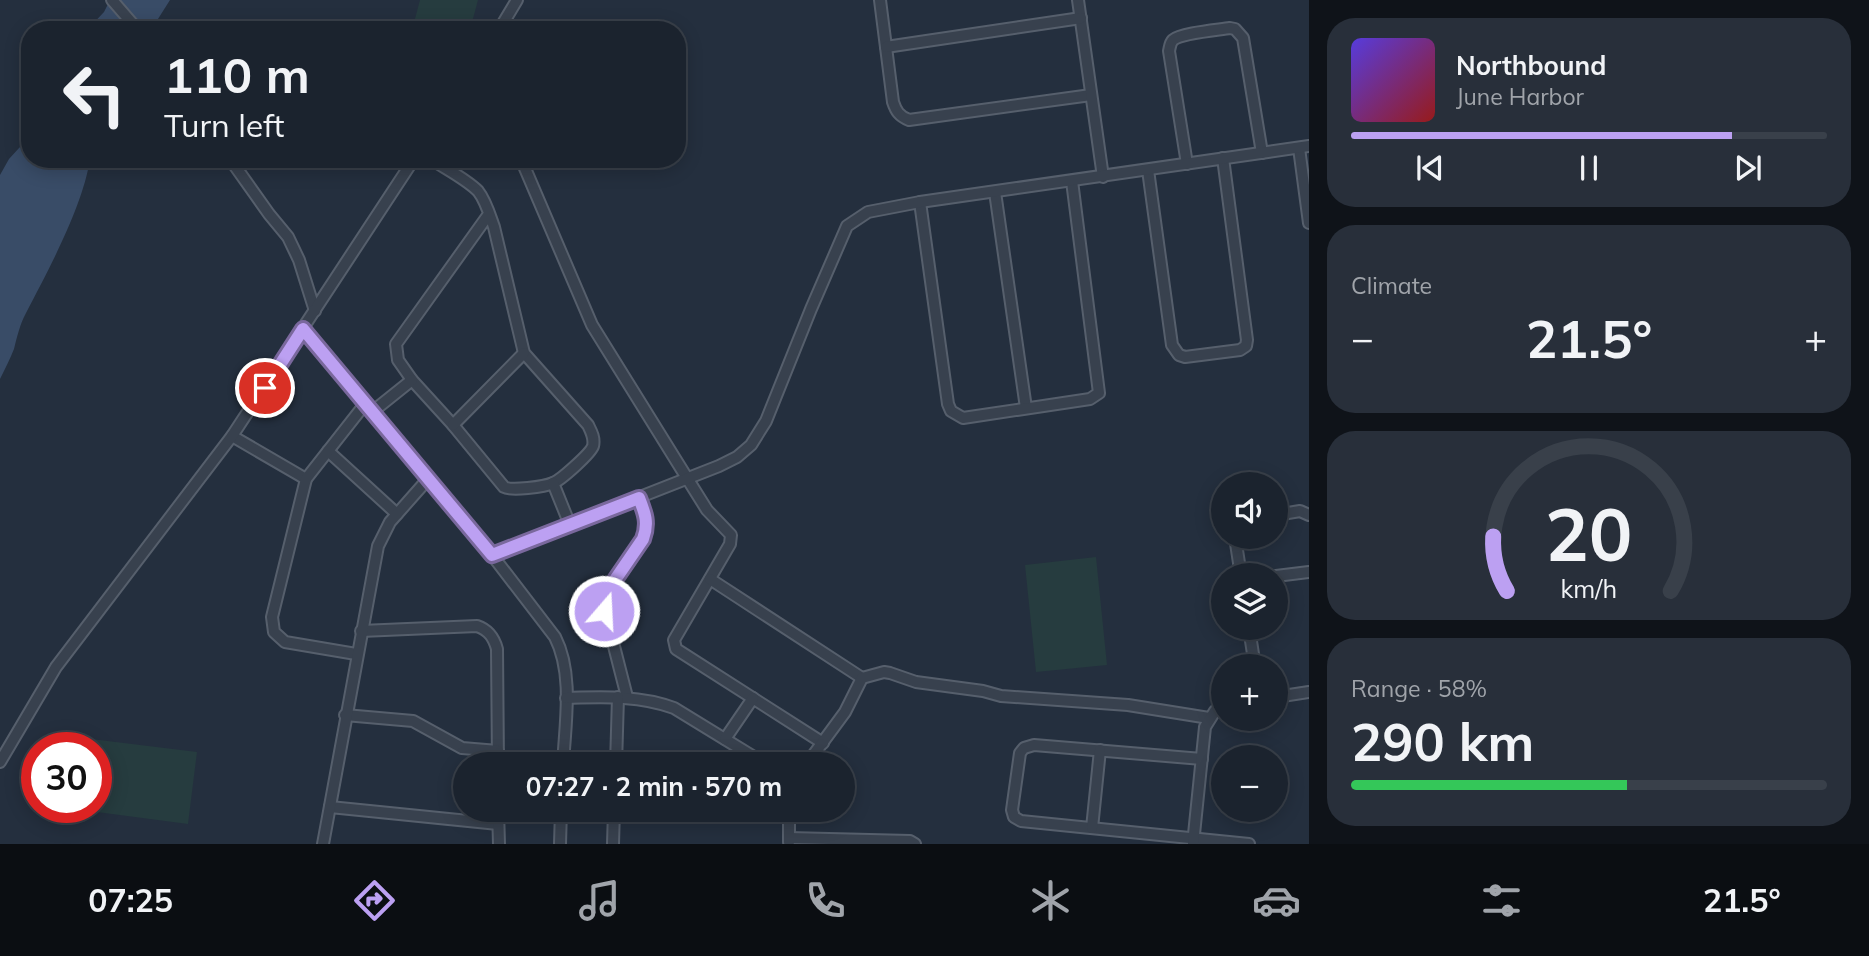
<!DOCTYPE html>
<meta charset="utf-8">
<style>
:root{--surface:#1b232e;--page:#282f3a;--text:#f1f3f6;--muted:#a0a4aa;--line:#39404a;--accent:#bca0f2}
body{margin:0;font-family:Mulish,sans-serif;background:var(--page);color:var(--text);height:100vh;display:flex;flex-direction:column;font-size:26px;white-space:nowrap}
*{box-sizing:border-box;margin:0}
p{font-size:23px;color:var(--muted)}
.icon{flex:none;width:38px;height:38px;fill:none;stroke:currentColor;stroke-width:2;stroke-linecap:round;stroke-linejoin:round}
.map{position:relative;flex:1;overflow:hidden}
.drawer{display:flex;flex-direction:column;gap:18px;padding:18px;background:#0f1319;width:560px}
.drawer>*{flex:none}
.guide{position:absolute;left:21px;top:21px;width:665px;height:147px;border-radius:28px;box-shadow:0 4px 18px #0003,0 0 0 2px var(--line);background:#1b232e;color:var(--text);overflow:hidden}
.fabs{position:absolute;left:1211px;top:472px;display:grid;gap:14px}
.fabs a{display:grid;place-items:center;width:77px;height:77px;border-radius:50%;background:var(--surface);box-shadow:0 4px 18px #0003,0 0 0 2px var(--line);font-size:35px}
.speed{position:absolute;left:21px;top:732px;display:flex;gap:14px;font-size:35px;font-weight:700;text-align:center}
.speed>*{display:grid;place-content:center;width:91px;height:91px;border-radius:50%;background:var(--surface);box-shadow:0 4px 18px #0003,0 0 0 2px var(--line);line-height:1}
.speed .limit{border:10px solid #d22;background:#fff;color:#111}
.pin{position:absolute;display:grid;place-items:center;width:60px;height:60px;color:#fff;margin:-30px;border:4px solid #fff;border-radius:50%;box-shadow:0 2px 7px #0007}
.me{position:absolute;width:77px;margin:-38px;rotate:19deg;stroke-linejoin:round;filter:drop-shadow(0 0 5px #0008)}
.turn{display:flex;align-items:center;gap:24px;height:147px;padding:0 28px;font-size:32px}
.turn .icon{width:91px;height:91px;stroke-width:2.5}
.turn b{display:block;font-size:49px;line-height:60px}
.big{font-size:52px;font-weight:700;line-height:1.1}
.drawer .widget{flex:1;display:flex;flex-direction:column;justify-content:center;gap:10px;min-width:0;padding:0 24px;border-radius:28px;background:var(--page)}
.drawer .dial{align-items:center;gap:0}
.dial svg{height:182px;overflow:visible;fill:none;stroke:var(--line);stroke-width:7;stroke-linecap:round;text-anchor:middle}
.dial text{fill:var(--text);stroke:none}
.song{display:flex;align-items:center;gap:21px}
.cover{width:84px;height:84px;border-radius:10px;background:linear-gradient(135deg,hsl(250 70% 55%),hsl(0 70% 35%))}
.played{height:7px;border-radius:4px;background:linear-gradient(90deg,var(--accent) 80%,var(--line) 80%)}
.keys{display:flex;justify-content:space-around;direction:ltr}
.heat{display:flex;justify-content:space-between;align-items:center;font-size:38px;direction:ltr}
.charge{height:10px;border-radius:5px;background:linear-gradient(90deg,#34c759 58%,var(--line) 0)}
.trip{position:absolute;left:453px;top:752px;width:402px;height:70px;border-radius:35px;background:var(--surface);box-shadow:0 4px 18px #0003,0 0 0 2px var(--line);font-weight:700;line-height:70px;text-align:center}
.menu{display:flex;height:112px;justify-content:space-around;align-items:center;background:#0b0e12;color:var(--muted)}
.menu .icon{width:49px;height:49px}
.menu .on{color:var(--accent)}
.menu b{font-size:32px;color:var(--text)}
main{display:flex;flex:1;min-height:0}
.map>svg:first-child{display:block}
</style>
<main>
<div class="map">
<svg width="1309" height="844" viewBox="0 0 1309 844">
<rect width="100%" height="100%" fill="#242f3e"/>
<g fill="#263c3f">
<polygon points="420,0 478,0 470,30 412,30"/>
<polygon points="1096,557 1107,665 1036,672 1025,565"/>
<polygon points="83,738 197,752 188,824 74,809 74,807 96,807 96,747 82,747"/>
</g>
<g fill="#394c67">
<polygon points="110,0 170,0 151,30 87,30 104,12"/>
<path d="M30,136v23h60c-7,47 -42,112 -64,154 -6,11 -9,24 -12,36 -4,10 -9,20 -14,30v-204l9,-16z"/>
</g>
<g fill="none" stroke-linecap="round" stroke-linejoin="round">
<g stroke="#565f6c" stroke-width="14">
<g id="minor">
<polyline points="112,0 138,30"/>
<path d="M880,0l13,102c3,9 6,14 16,18l182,-25"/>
<polyline points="1078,0 1103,177"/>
<polyline points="499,30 517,0"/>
<polyline points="886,47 1081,18"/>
<polyline points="1299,148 1309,223"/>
<polyline points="230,159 269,214 288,237 299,260 315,311"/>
<path d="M431,159c15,10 35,20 47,32 8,10 12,25 16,36l30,126 64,72c3,6 7,13 5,21 -2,7 -32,34 -40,37 -9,4 -42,8 -49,4l-51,-62 -41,-45 -14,-20 -2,-16 93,-130"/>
<polyline points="521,159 592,325 687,478 707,510 731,535 730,544 674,640 676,649 823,743"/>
<path d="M1187,164l-18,-113c1,-4 1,-8 4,-11 8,-7 45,-10 57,-12l5,1 8,9 19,115"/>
<polyline points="1148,170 1172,345 1179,355 1185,357 1240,350 1246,346 1247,340 1223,158"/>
<polyline points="995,192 1026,408"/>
<polyline points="920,202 948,404 951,411 963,418 1090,399 1099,393 1072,181"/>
<path d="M303,329l189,226 63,82c19,37 10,87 8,128"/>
<polyline points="372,412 412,380"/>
<polyline points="453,425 524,353"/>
<polyline points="232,436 306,479"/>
<polyline points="328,451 397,514"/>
<polyline points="553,483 570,525"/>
<polyline points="1276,515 1300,511 1309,515"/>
<polyline points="1235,537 1241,576"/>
<polyline points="492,555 719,466 737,457 751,445 766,421 811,309 847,226 868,212 920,202 1309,146"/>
<polyline points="1276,576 1309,572"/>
<polyline points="710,579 862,678"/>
<polyline points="1249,628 1255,667"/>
<path d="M361,631l116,-5c12,4 17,12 20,23l1,116"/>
<polyline points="356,654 285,642 274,632 272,617 306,479 365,404"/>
<path d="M627,697l-22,-86 1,-18 37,-54c6,-16 2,-26 -4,-42"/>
<polyline points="1276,697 1309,692"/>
<path d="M566,698c36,-1 73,-3 108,10l93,57"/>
<polyline points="345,715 413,721 462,748 498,751"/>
<polyline points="725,739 753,698"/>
<polyline points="1202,759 1034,745 1024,748 1020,753 1012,810 1014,817 1021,821 1249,844"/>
<polyline points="0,762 56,667 232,436 414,159"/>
<polyline points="616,765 618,697"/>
<polyline points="806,765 845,712 862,678 884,672 890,673 916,682 983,691 1001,696 1128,705 1209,718"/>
<polyline points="330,807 498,824"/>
<polyline points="498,810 499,844"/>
<polyline points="1092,828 1100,750"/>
<polyline points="789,838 910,841 915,844"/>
<polyline points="789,842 789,810"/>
<polyline points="323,844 378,546 390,522 428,479"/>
<polyline points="560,844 561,810"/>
<polyline points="613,844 614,810"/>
<polyline points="1193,844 1205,727 1215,711 1223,707"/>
</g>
</g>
<use href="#minor" stroke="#38414e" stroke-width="10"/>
</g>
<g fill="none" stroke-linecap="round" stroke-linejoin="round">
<g stroke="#7a689d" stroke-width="18">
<path id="route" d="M265,388l38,-59 189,226 147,-57c6,15 10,25 4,41l-37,54 -2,18"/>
</g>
<use href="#route" stroke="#bca0f2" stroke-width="12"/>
</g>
</svg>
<div class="fabs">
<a><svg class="icon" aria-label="sound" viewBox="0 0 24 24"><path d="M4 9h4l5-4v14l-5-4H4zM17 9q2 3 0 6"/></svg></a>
<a><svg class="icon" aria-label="layers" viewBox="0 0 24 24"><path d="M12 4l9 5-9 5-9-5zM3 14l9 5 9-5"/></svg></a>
<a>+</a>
<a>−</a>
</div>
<div class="speed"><div class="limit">30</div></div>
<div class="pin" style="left:265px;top:388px;background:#d93025"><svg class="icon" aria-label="arrive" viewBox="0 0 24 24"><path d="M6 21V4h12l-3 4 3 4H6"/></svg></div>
<svg class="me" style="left:604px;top:611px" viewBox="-20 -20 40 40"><circle r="17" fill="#bca0f2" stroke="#fff" stroke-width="3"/><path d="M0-11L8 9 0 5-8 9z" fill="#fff"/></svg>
<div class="trip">07:27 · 2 min · 570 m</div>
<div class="guide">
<div class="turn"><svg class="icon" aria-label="left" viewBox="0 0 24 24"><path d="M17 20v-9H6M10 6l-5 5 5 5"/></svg><div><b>110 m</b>Turn left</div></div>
</div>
</div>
<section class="drawer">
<div class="widget">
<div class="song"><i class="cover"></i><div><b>Northbound</b><p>June Harbor</p></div></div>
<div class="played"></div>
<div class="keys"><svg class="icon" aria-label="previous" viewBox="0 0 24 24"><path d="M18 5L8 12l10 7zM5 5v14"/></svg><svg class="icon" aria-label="pause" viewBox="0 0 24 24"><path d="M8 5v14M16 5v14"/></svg><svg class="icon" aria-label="next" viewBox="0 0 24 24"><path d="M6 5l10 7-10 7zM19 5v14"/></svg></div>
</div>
<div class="widget"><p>Climate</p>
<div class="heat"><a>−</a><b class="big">21.5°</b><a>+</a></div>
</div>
<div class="widget dial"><svg viewBox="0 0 100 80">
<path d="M14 69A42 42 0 1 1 86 69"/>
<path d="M14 69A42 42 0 0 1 8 45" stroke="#bca0f2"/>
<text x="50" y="56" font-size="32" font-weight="700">20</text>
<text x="50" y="72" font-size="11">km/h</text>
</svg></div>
<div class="widget"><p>Range · 58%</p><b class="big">290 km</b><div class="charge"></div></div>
</section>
</main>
<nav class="menu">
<b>07:25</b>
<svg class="icon on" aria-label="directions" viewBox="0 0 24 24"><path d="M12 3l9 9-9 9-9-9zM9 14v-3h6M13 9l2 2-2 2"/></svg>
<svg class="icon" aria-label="music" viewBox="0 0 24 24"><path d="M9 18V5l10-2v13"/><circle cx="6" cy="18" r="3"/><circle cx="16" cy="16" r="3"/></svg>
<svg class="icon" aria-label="phone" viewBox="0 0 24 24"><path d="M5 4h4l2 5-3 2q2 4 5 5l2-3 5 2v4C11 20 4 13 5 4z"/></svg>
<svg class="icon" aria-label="climate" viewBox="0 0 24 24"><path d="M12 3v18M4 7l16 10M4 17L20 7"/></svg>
<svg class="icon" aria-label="car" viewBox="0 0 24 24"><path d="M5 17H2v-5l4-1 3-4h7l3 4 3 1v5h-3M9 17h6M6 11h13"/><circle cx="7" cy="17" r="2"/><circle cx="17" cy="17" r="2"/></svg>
<svg class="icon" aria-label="filters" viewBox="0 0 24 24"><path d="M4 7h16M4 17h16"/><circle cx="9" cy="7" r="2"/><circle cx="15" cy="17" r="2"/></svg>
<b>21.5°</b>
</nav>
